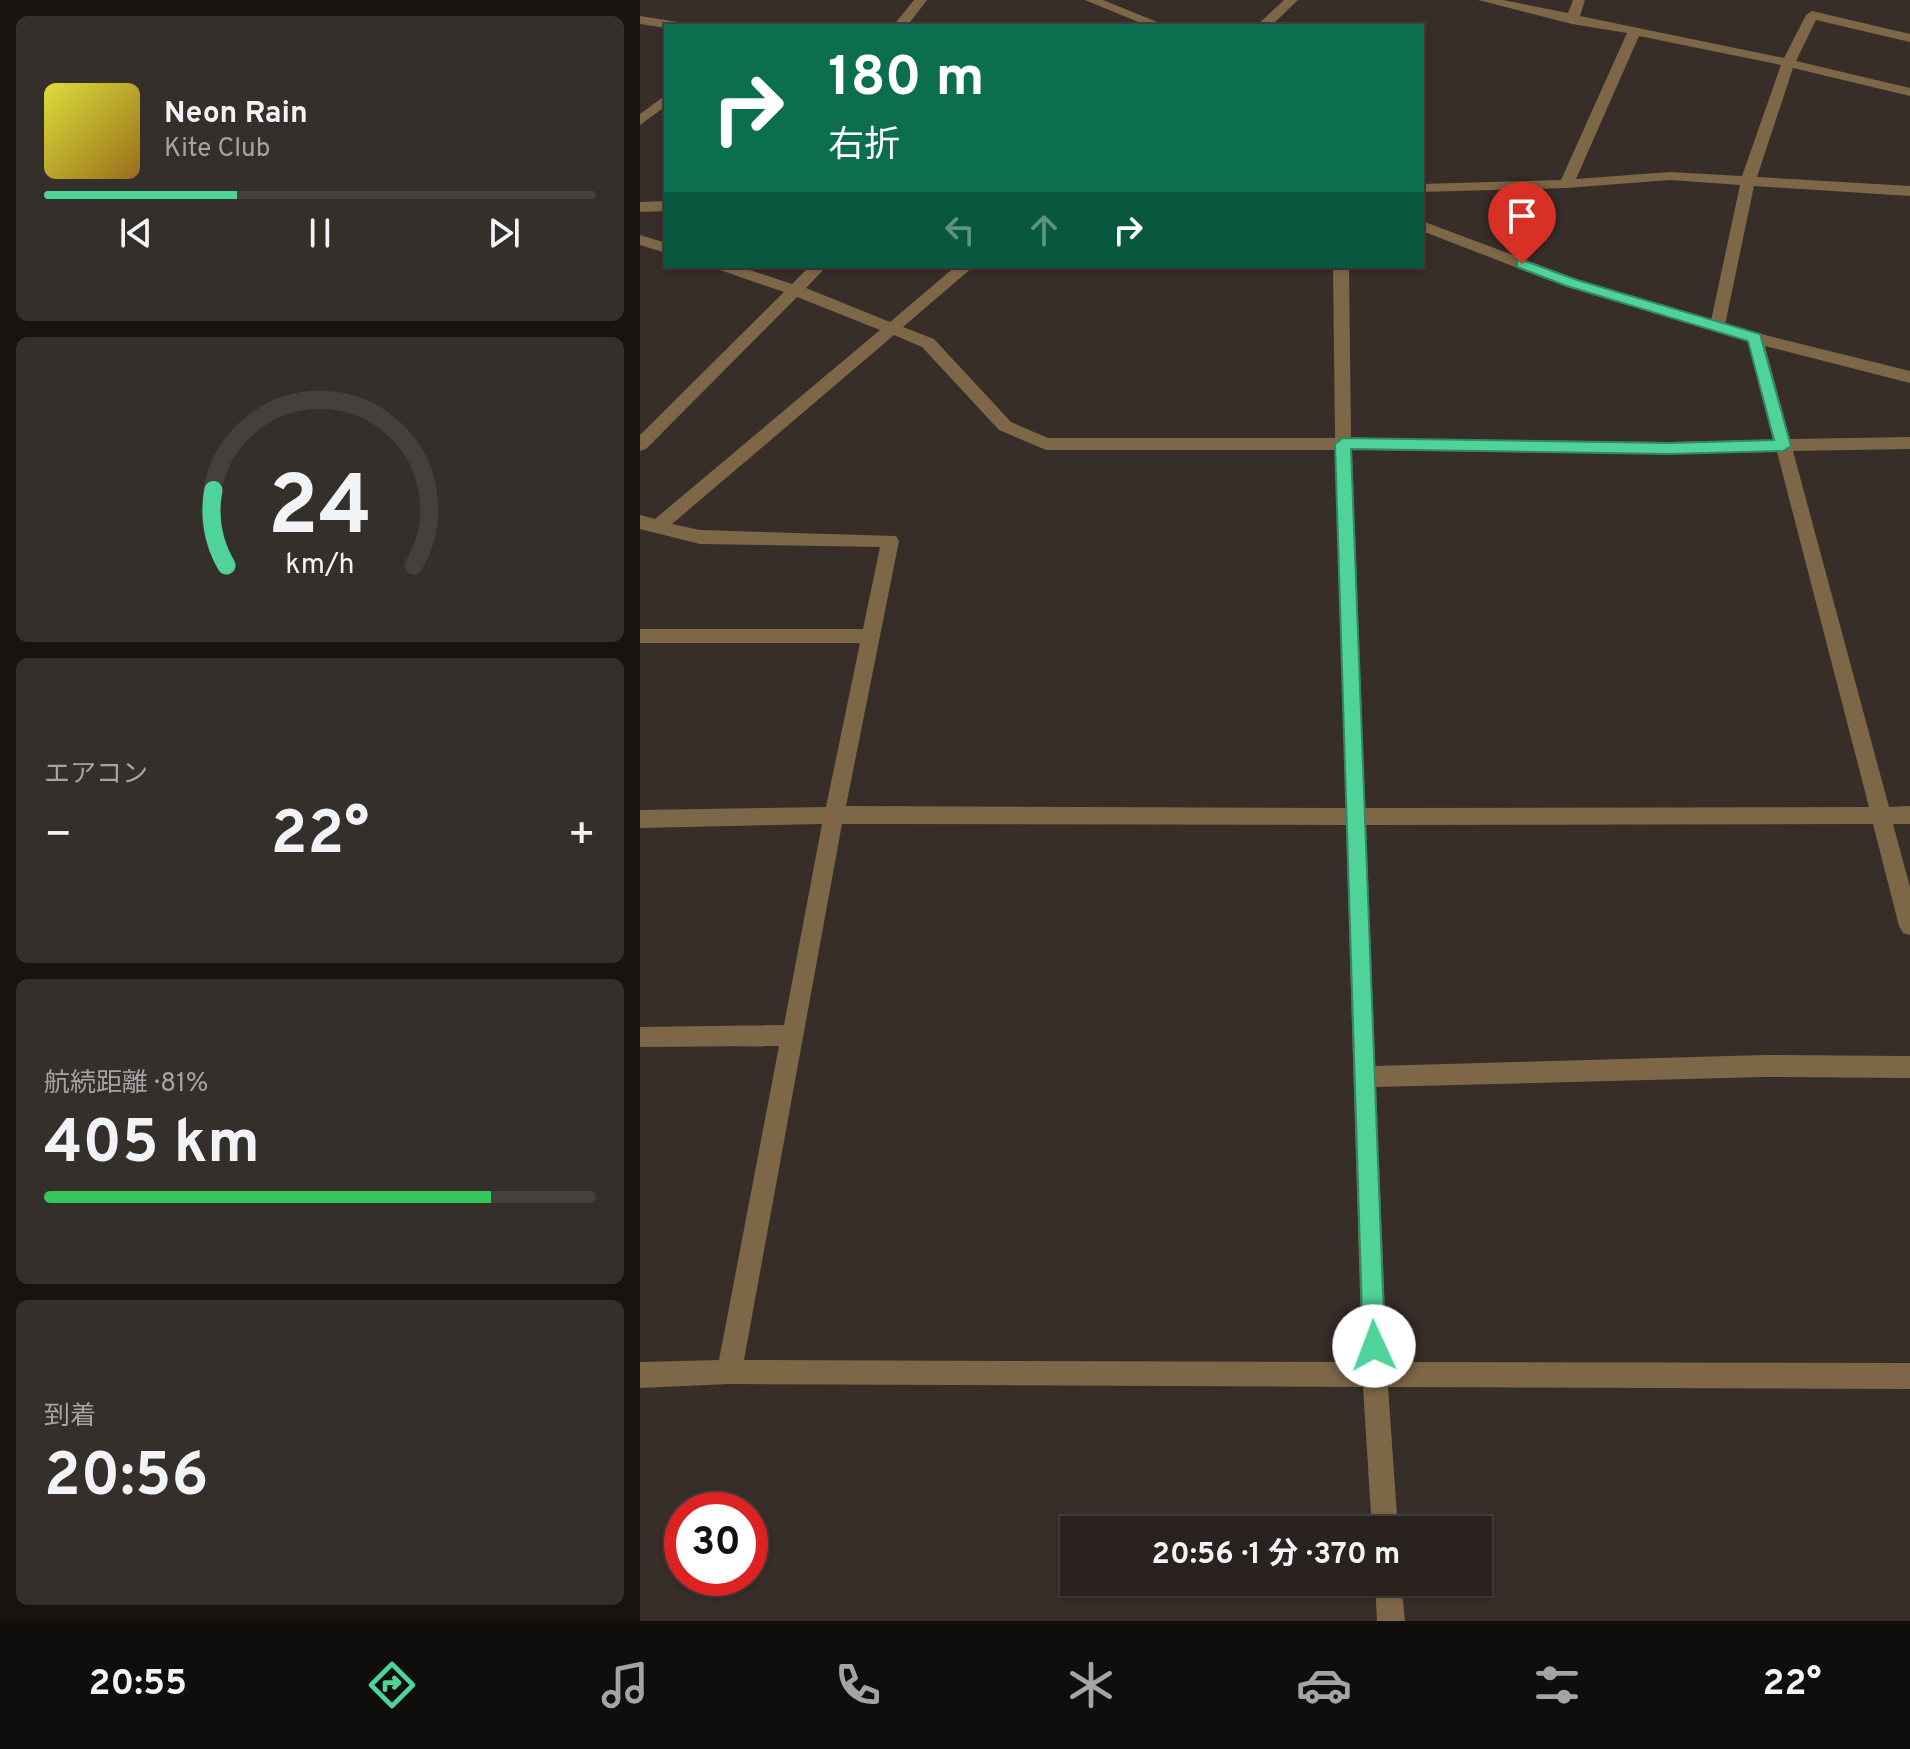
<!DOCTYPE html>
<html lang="ja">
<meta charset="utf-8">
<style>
:root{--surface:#29221f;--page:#352f2c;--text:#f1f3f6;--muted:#a5a4a4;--line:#453f3d;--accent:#4fd399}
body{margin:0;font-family:Overpass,"Noto Sans JP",sans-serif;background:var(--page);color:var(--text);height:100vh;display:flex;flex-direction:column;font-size:30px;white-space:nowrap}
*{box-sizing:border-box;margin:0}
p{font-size:26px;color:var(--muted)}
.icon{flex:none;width:44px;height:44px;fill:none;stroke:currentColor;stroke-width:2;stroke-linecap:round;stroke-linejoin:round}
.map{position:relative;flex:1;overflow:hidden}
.drawer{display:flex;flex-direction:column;gap:16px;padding:16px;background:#171311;width:640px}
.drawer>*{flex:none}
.banner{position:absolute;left:24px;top:24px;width:760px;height:244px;border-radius:0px;box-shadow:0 2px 6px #0004,0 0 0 2px var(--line);background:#0b6e4f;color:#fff;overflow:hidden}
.speed{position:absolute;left:24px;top:1492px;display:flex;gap:16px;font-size:40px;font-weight:700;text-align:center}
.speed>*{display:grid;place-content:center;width:104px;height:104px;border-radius:50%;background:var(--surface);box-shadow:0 2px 6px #0004,0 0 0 2px var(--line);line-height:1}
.speed .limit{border:12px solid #d22;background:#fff;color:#111}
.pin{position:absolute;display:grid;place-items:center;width:68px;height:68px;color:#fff;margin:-82px -34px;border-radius:50% 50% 50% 0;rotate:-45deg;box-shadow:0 0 8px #0007}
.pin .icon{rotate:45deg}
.me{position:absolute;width:88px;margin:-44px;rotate:358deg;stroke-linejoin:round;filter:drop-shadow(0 0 6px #0008)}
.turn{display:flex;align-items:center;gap:28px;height:168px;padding:0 32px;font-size:36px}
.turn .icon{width:104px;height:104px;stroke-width:2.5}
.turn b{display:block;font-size:56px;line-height:68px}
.lanes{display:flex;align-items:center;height:76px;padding:0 32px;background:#0003;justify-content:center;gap:40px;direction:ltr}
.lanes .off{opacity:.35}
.big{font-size:60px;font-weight:700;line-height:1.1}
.drawer .tile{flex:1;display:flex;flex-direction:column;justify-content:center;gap:12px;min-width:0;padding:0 28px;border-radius:12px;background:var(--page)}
.drawer .dial{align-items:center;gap:0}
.dial svg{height:208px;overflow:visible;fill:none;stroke:var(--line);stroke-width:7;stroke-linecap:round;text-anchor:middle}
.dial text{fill:var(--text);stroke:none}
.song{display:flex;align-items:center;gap:24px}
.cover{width:96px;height:96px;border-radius:12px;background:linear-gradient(135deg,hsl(60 70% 55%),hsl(40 70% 35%))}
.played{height:8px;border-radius:4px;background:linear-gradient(90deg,var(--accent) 35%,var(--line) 35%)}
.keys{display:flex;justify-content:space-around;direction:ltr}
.heat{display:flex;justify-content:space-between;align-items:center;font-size:44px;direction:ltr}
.charge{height:12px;border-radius:6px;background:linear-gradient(90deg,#34c759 81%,var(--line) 0)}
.trip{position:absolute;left:420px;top:1516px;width:432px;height:80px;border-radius:0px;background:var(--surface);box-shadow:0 2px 6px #0004,0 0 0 2px var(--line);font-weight:700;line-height:80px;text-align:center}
.tabs{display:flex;height:128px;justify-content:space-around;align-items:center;background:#100e0c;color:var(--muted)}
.tabs .icon{width:56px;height:56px}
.tabs .selected{color:var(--accent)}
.tabs b{font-size:36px;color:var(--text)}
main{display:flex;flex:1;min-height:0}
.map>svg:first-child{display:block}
</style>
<main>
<section class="drawer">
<div class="tile">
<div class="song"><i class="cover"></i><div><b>Neon Rain</b><p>Kite Club</p></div></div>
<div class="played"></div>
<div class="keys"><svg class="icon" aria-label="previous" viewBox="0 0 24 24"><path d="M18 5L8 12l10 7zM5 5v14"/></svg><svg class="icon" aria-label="pause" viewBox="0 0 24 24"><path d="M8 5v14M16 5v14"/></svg><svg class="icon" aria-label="next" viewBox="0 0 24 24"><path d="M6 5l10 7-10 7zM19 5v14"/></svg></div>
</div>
<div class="tile dial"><svg viewBox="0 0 100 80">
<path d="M14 69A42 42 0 1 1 86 69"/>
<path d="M14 69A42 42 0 0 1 9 40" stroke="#4fd399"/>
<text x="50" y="56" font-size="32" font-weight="700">24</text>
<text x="50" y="72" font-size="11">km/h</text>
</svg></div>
<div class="tile"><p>エアコン</p>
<div class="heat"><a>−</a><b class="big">22°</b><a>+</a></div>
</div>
<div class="tile"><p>航続距離 · 81%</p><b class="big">405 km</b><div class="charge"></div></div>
<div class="tile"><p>到着</p><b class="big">20:56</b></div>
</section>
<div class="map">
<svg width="1270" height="1621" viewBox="0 0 1270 1621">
<rect width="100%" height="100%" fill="#372d29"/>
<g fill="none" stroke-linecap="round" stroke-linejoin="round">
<g fill="#7d6747" fill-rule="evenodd">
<polygon points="274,0 287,0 267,26 253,26"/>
<polygon points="445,0 463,0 527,26 508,26"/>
<polygon points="644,0 658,0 631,26 616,26"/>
<path d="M838,0h25l65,13 5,-13h12l-5,16 204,42 22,-43 6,-4 98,23v8l-94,-22 -20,41 114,27v8l-117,-28 -36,109 153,9v10l-156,-10 -29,139 185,46v12l-145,-37 25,93 120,-2v12l-117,2 96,356 21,-1v18h-17l17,63v48l-7,-2 -4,-7 -26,-102 -507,1 9,241 389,-11 146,1v22l-146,-1 -388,10 11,275 523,1v26l-522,-2 10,143h-26l-9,-143 -634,-3 -89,4v-26l79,-2 60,-314 -139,1v-20l144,-2 38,-201 -182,4v-18l186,-3 34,-164h-220v-14h223l17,-82 -180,-3 -60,-15v-14l15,4 225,-189 -83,-33 -151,152 -6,2v-16l144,-143 -67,-23 -3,-3h24l54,18 18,-18h17l-21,22 84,34 66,-56h18l-71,61 31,12 77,83 37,16h287l-2,-172h16l2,172 318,4 104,-2 -25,-99 -181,-54 -145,-56v-10l155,58 134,42 29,-136 -70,-5 -104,8 -144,4v-8l139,-4 66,-147 -55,-9zM999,36l142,29 -39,111 -72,-4 -94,7zM254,335l28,12 77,83 47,20h289l11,358 -500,-2 53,-265 -3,-5 -196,-6 -28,-6zM712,450l317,4 108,-2 92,355 -504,1zM202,824l504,1 16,537 -618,-2z"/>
<polygon points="0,16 38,22 45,26 26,28 0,24"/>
<polygon points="26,95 26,106 0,125 0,114"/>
<polygon points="26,201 26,211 0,212 0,202"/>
<polygon points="0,235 26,243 26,253 0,245"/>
<polygon points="735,1582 761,1582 765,1621 737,1621"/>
</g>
</g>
<polygon fill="#4fd399" stroke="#338963" stroke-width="2" points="882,260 937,280 1120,334 1151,446 1143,451 1029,454 711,449 745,1346 742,1354 734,1357 726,1354 723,1346 695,444 703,438 1029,443 1134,440 1108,341 927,286 877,267 877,261"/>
</svg>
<div class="speed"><div class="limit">30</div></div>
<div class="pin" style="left:882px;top:264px;background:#d93025"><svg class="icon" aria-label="arrive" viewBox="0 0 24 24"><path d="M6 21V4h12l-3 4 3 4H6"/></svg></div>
<svg class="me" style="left:734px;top:1346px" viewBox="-20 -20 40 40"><circle r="19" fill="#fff"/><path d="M0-13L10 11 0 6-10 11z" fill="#4fd399"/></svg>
<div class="trip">20:56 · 1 分 · 370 m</div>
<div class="banner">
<div class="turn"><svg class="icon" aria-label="right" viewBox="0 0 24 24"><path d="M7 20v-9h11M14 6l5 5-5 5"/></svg><div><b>180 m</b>右折</div></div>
<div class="lanes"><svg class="icon off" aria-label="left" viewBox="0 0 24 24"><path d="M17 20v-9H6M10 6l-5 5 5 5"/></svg><svg class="icon off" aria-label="ahead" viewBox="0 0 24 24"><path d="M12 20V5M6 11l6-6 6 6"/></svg><svg class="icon" aria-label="right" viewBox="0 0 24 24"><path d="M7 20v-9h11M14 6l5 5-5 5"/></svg></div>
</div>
</div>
</main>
<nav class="tabs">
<b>20:55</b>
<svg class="icon selected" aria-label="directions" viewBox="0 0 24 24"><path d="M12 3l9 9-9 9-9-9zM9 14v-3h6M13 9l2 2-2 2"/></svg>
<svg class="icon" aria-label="music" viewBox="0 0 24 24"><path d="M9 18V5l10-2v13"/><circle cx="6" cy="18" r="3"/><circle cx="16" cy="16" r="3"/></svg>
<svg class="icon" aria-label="phone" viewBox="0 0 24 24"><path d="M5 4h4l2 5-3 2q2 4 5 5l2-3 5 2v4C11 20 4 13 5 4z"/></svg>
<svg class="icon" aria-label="climate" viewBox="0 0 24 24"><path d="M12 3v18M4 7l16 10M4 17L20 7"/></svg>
<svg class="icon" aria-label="car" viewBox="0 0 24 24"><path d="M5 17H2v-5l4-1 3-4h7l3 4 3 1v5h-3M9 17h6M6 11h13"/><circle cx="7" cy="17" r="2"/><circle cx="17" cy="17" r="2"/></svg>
<svg class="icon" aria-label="filters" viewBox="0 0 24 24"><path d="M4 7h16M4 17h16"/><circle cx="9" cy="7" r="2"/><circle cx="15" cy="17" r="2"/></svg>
<b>22°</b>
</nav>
